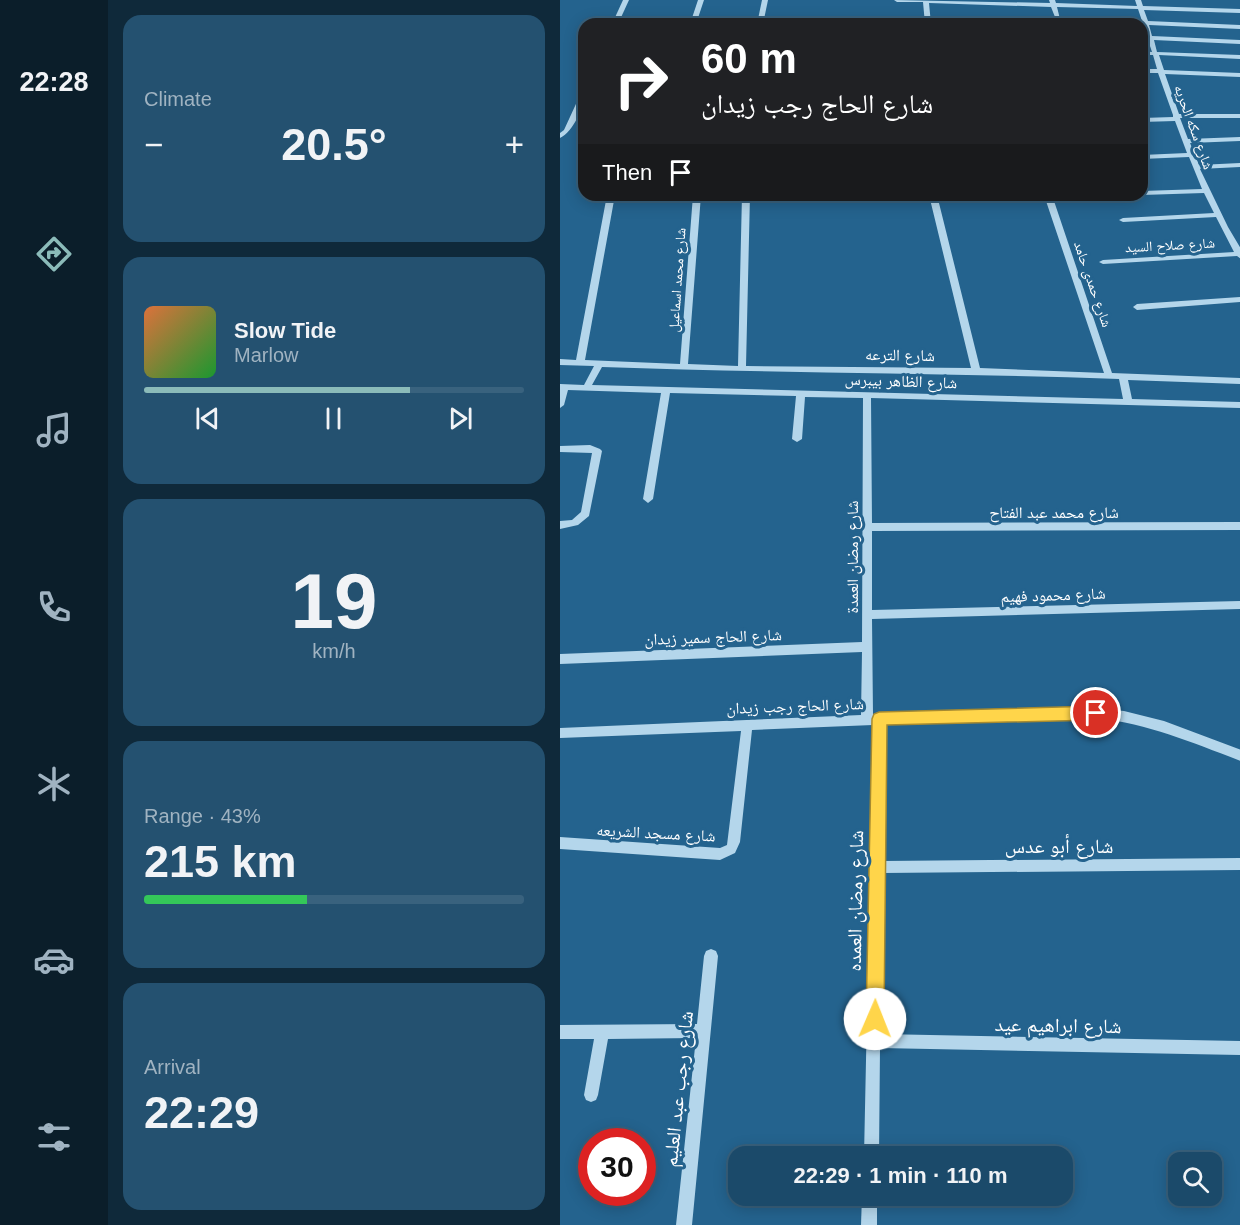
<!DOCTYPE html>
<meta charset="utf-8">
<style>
:root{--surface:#1b4a6a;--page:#245170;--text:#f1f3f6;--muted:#a0b3c1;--line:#39627e;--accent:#8bbbb9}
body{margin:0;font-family:Arial,"Noto Naskh Arabic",sans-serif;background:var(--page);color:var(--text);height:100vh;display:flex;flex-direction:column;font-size:22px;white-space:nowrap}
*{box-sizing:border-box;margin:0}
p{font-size:20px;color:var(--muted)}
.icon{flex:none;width:33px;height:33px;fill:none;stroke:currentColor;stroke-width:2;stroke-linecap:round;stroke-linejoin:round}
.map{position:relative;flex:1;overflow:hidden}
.details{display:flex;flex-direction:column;gap:15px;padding:15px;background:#0f293a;width:452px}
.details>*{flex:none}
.top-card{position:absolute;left:18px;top:18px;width:570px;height:183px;border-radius:18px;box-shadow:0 3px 15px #0003,0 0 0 2px var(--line);background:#202124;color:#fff;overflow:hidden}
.controls{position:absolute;left:608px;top:1152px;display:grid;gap:12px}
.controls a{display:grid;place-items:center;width:54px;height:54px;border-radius:12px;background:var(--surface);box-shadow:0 3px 15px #0003,0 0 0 2px var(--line);font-size:30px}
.speed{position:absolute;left:18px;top:1128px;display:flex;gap:12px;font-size:30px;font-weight:700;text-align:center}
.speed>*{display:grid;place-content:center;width:78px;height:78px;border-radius:50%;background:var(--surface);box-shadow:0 3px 15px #0003,0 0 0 2px var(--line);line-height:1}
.speed .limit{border:9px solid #d22;background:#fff;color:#111}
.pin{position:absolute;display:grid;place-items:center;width:51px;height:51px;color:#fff;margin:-26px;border:3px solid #fff;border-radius:50%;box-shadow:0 2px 6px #0007}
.me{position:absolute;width:66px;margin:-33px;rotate:1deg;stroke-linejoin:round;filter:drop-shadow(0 0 4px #0008)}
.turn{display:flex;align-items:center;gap:21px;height:126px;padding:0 24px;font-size:27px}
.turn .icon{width:78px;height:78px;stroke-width:2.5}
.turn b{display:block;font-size:42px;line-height:51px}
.then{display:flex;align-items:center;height:57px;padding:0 24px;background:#0003;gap:12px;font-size:22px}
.big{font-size:45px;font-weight:800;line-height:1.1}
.details .card{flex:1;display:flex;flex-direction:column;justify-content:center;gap:9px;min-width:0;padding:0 21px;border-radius:18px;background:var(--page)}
.details .dial{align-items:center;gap:0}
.dial b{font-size:78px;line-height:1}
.song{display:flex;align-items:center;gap:18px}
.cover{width:72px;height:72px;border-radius:9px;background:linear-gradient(135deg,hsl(20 70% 55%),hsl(130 70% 35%))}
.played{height:6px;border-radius:3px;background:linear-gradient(90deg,var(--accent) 70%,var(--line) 70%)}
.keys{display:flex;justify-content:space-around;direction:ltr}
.heat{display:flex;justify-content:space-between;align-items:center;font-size:33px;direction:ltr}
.charge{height:9px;border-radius:4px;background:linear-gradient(90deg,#34c759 43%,var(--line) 0)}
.trip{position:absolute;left:168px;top:1146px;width:345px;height:60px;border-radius:18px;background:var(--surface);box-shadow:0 3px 15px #0003,0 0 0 2px var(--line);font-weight:800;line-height:60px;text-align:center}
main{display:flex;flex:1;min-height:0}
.menu{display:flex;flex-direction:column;width:108px;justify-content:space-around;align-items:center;background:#0b1e2a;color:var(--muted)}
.menu .icon{width:42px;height:42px}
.menu .on{color:var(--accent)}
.menu b{font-size:27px;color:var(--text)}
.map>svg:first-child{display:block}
</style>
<main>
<nav class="menu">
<b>22:28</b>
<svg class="icon on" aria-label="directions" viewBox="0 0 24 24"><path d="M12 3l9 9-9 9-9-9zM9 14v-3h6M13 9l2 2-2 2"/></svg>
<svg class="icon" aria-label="music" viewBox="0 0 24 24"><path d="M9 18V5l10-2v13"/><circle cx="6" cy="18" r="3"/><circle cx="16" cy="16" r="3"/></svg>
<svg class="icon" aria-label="phone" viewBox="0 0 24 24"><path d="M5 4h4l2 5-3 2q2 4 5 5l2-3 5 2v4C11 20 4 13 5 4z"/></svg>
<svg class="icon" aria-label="climate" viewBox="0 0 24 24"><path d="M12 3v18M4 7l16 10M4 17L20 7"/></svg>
<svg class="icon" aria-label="car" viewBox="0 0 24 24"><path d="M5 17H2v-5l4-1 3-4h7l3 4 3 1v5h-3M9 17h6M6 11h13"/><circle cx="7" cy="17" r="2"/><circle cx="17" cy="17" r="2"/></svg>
<svg class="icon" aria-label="filters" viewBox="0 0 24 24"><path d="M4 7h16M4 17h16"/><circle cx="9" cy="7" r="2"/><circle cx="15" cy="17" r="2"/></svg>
</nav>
<section class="details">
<div class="card"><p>Climate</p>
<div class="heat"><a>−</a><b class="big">20.5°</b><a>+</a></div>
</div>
<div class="card">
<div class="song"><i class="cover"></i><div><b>Slow Tide</b><p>Marlow</p></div></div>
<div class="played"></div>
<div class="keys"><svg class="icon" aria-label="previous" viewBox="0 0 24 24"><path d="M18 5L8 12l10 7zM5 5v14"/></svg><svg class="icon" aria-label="pause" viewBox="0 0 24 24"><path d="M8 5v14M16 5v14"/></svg><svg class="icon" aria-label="next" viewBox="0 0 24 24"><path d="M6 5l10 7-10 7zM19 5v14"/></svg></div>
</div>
<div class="card dial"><b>19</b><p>km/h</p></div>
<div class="card"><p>Range · 43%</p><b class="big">215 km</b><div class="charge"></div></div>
<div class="card"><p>Arrival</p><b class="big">22:29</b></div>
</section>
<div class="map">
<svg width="681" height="1225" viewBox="0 0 681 1225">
<rect width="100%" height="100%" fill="#24638e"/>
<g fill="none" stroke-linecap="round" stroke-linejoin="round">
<g fill="#b4d6eb" fill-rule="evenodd">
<polygon points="63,0 69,0 58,24 52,24"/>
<polygon points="138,0 144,0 136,24 130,24"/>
<polygon points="202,0 208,0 203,24 197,24"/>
<polygon points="334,0 490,3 489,0 495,0 496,3 577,6 575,0 581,0 583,6 681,9 681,13 584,10 588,21 681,25 681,29 589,25 592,36 681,40 681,44 594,40 597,52 681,55 681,59 599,55 604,70 681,73 681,77 605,74 619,114 681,114 681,118 620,118 628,139 681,137 681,141 630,143 639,165 681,163 681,167 640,169 668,227 681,249 681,259 677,256 543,264 539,262 543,260 674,252 656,217 563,222 559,220 563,218 654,213 644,193 582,195 582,191 642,189 629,157 582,159 582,155 627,153 615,121 582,122 582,118 613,117 613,115 598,73 582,73 582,69 597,69 593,55 582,55 582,51 592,52 583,25 513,23 516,21 582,21 578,9 497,7 500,19 489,21 488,24 482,24 485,19 495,17 491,7 369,3 371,24 365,24 363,2 337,2"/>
<path d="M24,91c0,16 -10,40 -24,47v-5l4,-3 17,-37z"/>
<path d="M47,195h8l-30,165 95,4 13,-169h8l-13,169 50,2 4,-171h8l-4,171 225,2 -42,-173h8l43,173 124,5 -58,-172 4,-2 4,2 58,172 129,5v6l-113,-4 4,19 109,3v6l-370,-10 1,125 369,-1v8l-369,1v79l369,-9v8l-369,10 1,96 114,-5 109,-2 28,3 40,10 77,29v11c-51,-19 -91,-37 -145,-43l-211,7 -2,136 358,-3v12l-358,3 -3,161 361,7v14l-361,-7 -1,108h-15l9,-431 -121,5 -12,112 -5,11 -15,7 -160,-11v-12l160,11 7,-3 14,-114 -181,7v-10l301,-13 1,-63 -302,12v-10l302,-12 1,-244 -58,-1 -3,42 -5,3 -5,-3 4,-43 -126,-3 -17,106 -5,4 -5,-4 18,-106 -93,-3 -4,15 -4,3v-24l24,1 10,-19 -34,-1v-6l16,1zM42,367c172,6 345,6 517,12l4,20 -531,-14z"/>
<polygon points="528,195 551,195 547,197 531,198 529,197"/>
<polygon points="681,297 681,302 577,310 573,307 577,304"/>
<polygon points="30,445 40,449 42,451 29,516 18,525 0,529 0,521 12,520 21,512 32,453 0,452 0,446"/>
<polygon points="151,949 156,951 158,956 132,1225 116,1225 136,1038 48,1039 38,1095 36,1100 31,1102 26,1100 24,1095 34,1039 0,1039 0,1025 137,1024 144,956 146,951"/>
<polygon points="302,1196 317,1196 317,1225 301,1225"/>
</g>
</g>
<polygon fill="#ffd54a" stroke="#a68a30" stroke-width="1.5" points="536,706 541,708 543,713 541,718 536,720 327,725 324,1019 321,1026 315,1028 308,1026 306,1019 312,719 314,714 319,712"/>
<g text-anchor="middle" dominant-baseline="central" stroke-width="6" stroke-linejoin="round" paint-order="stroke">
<g font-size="14" fill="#fff" stroke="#24638e">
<text transform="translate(634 127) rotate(70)">شارع سكه الحريه</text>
<text transform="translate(610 245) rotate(-3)">شارع صلاح السيد</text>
<text transform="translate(117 280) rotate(-86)">شارع محمد اسماعيل</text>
<text transform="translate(533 284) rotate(71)">شارع حمدى حامد</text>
</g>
<g font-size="16" fill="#fff" stroke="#24638e">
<text transform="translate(340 355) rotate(1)">شارع الترعه</text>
<text transform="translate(341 381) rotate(2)">شارع الظاهر بيبرس</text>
<text x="494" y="512">شارع محمد عبد الفتاح</text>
<text transform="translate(292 557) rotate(-90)">شارع رمضان العمدة</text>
<text transform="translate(493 595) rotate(-2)">شارع محمود فهيم</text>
<text transform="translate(153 637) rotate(-2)">شارع الحاج سمير زيدان</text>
<text transform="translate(235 706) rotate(-2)">شارع الحاج رجب زيدان</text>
<text transform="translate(96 833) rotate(3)">شارع مسجد الشريعه</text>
</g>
<g font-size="20" fill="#fff" stroke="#24638e">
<text x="499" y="846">شارع أبو عدس</text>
<text transform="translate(295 901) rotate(-89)">شارع رمضان العمده</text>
<text transform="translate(498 1025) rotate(1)">شارع ابراهيم عيد</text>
<text transform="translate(118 1089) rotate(-84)">شارع رجب عبد العليم</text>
</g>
</g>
</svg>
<div class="controls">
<a><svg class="icon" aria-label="search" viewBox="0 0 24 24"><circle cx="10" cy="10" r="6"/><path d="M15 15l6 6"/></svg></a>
</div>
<div class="speed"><div class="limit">30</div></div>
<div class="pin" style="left:536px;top:713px;background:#d93025"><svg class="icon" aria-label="arrive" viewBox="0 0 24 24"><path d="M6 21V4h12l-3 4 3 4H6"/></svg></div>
<svg class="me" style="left:315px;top:1019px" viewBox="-20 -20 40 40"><circle r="19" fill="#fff"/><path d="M0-13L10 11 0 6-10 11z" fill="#ffd54a"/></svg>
<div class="trip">22:29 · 1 min · 110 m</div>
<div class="top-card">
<div class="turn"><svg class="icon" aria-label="right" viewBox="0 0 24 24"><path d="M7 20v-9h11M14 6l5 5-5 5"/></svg><div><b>60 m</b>شارع الحاج رجب زيدان</div></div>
<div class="then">Then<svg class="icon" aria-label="arrive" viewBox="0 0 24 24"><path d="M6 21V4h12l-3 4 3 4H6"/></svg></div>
</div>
</div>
</main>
